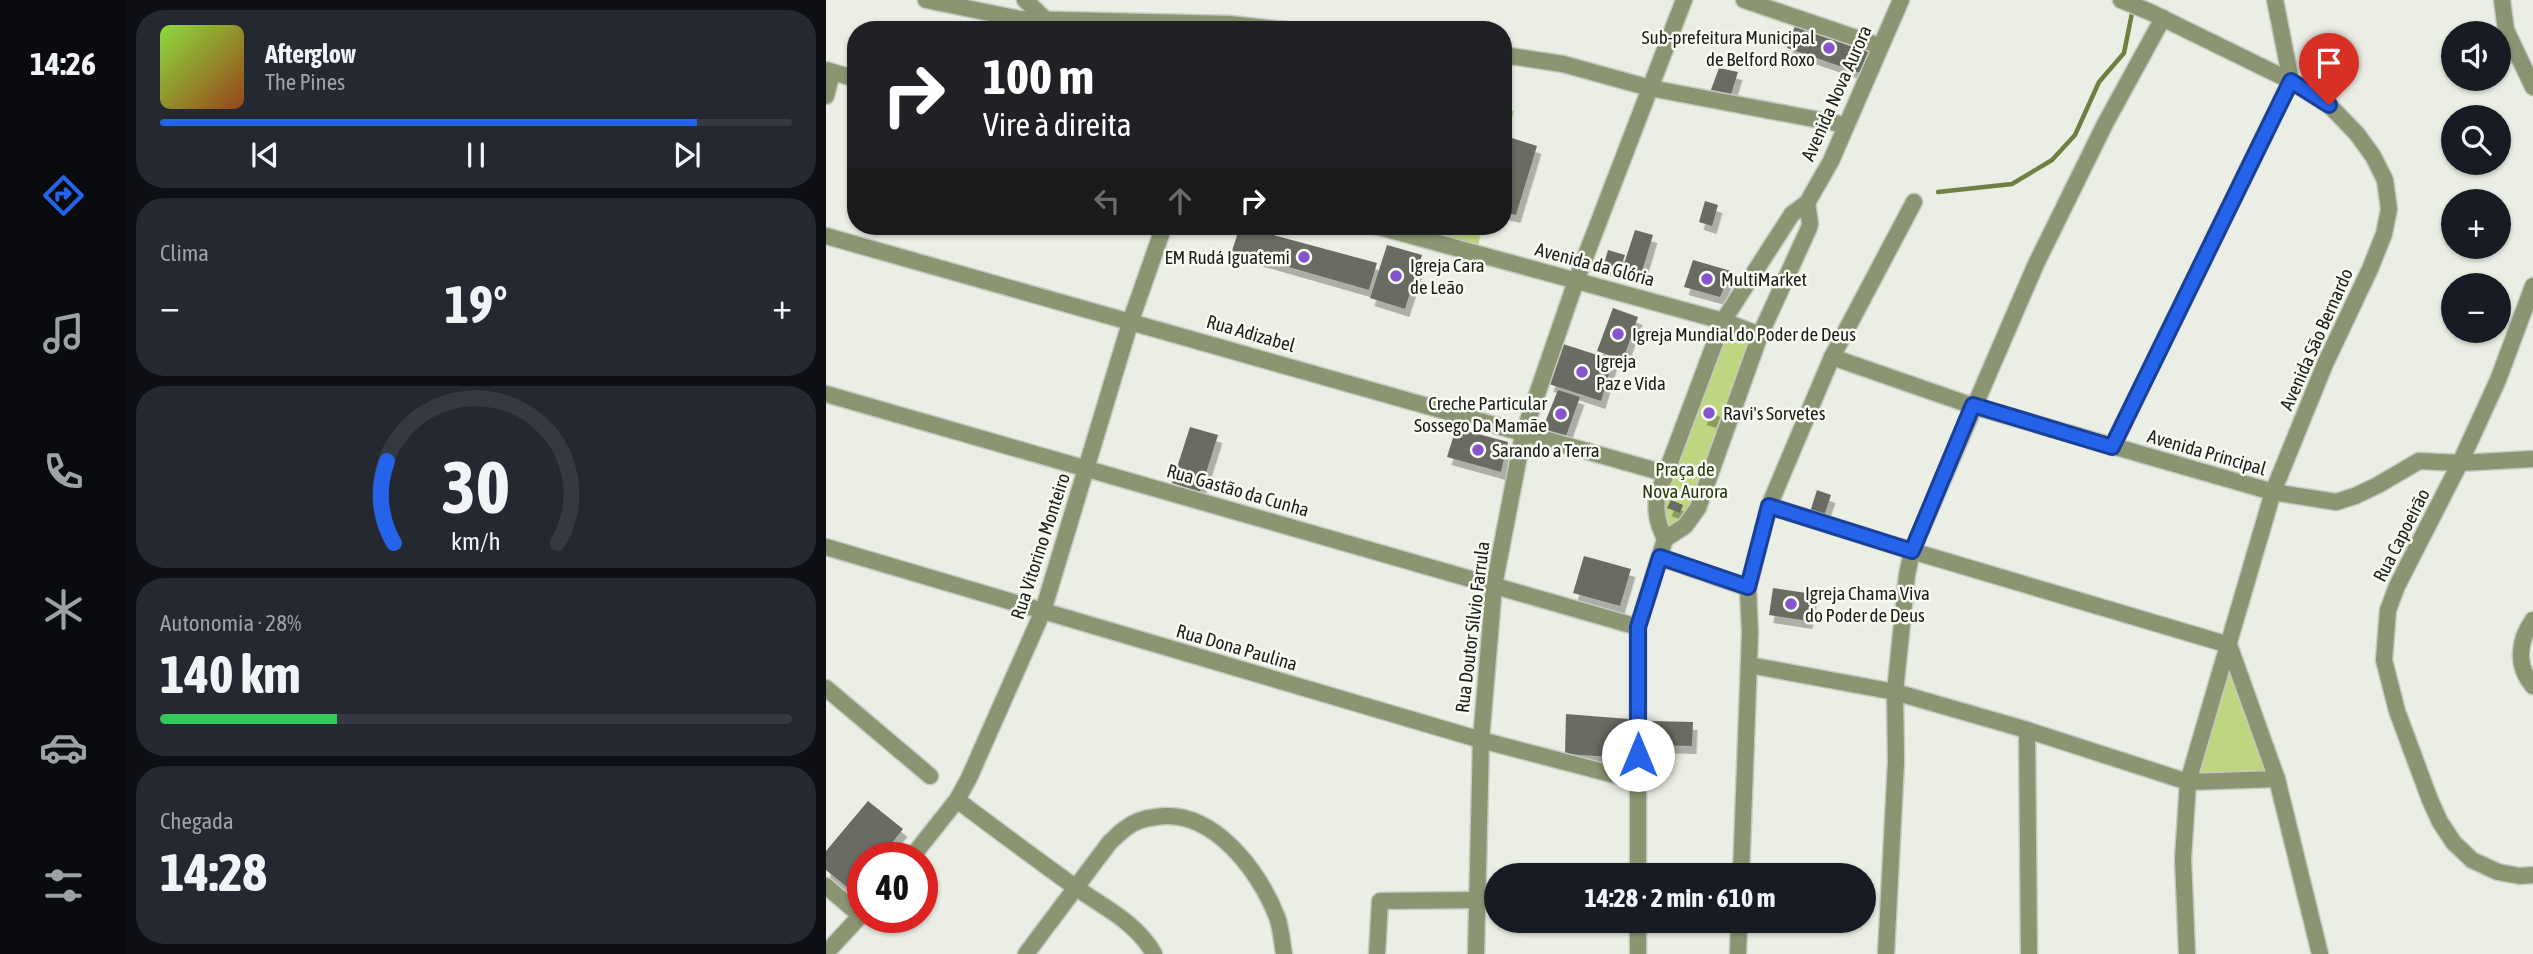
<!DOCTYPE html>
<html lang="pt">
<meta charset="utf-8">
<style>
:root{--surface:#171b24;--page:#242831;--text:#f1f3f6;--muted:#9ea1a6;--line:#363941;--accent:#2563eb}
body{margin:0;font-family:"Asap Condensed",sans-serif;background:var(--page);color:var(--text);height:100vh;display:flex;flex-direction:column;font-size:26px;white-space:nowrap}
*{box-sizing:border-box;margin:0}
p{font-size:23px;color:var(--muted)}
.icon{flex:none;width:38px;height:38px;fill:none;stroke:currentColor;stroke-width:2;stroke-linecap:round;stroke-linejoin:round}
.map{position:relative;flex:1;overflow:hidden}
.details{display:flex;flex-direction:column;gap:10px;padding:10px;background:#0d0f14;width:700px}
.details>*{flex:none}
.hud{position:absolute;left:21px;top:21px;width:665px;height:214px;border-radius:28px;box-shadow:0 2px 5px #0004;background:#202124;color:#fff;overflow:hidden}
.tools{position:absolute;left:1615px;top:21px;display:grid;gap:14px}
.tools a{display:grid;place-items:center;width:70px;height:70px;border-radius:50%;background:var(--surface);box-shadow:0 2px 5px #0004;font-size:35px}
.speed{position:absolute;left:21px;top:842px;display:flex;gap:14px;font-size:35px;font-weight:700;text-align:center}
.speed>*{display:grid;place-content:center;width:91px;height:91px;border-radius:50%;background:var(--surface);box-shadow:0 2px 5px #0004;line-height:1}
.speed .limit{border:10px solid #d22;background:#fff;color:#111}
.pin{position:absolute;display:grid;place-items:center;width:60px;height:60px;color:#fff;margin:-72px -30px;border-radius:50% 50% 50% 0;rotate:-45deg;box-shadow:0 0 7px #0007}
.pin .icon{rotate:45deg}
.me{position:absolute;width:77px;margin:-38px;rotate:0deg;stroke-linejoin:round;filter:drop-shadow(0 0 5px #0008)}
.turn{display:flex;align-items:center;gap:24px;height:147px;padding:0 21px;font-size:32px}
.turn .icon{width:91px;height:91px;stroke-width:2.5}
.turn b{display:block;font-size:49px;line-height:60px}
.lanes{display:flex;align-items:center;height:66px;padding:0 21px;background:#0003;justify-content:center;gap:35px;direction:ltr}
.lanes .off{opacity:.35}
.big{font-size:52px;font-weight:700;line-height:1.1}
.details .card{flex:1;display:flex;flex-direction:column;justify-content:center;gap:10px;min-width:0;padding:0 24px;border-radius:28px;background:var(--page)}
.details .dial{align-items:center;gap:0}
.dial svg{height:182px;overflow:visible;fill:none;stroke:var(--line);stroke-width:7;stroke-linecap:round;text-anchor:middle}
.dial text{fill:var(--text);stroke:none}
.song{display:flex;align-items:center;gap:21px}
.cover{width:84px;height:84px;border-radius:10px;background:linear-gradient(135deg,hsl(90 70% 55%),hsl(20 70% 35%))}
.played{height:7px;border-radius:4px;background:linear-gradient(90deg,var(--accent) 85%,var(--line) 85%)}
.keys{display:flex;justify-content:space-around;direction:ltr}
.heat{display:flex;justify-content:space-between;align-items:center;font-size:38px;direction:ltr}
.charge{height:10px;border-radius:5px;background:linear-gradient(90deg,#34c759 28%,var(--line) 0)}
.trip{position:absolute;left:658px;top:863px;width:392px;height:70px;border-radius:35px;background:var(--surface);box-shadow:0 2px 5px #0004;font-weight:700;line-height:70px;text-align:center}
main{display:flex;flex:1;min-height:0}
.tab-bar{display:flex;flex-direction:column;width:126px;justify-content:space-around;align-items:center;background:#090b0e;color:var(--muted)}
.tab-bar .icon{width:49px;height:49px}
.tab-bar .current{color:var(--accent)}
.tab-bar b{font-size:32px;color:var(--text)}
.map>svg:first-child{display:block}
</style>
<main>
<nav class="tab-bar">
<b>14:26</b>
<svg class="icon current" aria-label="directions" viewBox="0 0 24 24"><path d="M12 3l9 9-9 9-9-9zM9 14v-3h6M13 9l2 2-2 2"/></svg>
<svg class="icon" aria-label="music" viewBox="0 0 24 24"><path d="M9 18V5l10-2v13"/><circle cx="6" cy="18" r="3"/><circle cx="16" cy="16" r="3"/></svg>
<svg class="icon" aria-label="phone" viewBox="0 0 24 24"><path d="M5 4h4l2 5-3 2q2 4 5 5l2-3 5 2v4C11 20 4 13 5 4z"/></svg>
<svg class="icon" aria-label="climate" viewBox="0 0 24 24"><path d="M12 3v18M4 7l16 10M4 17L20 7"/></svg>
<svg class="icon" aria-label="car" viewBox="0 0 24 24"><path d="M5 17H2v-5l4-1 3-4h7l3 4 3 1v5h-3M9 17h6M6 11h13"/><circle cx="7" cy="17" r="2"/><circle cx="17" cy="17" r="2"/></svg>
<svg class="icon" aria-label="filters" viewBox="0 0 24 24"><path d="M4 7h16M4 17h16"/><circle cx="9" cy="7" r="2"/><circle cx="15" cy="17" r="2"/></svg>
</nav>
<section class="details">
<div class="card">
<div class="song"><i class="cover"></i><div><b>Afterglow</b><p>The Pines</p></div></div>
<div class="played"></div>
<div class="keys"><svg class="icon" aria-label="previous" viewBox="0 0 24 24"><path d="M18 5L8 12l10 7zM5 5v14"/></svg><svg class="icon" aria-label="pause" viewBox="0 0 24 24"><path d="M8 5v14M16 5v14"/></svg><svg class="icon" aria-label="next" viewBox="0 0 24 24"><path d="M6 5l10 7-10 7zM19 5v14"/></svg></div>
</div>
<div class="card"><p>Clima</p>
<div class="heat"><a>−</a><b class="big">19°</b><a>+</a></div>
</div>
<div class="card dial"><svg viewBox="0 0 100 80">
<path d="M14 69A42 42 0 1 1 86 69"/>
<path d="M14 69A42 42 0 0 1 11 33" stroke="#2563eb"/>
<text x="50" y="56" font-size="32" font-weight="700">30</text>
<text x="50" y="72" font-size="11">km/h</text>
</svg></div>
<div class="card"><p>Autonomia · 28%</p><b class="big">140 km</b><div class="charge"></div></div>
<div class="card"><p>Chegada</p><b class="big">14:28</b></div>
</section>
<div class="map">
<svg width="1707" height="954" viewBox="0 0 1707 954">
<defs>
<filter id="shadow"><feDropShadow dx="4.5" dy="8" stdDeviation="0" flood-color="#0004"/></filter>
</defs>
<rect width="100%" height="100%" fill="#ebeee4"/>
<g fill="#bfd681">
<polygon points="677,108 688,111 677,152"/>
<polygon points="581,226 657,226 652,245"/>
<polygon points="897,321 934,335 877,495 839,539 830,510"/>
<polygon points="1403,645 1451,779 1362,782"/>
</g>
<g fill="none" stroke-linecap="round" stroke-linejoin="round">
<polyline stroke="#707f42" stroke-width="4.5" points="1112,192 1186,184 1226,160 1249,135 1273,82 1298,53 1307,8"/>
</g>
<g fill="#6a6c64" filter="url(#shadow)">
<polygon points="970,23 1045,48 1034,73 961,48"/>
<polygon points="893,68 912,72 904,98 883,95"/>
<polygon points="686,138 711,146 690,215 677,212 677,167"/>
<polygon points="879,201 892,205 886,226 873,222"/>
<polygon points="414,226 551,263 543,290 406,251"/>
<polygon points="809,230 827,235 814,278 795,273"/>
<polygon points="561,245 596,255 579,309 544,298"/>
<polygon points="782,250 799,255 793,272 777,267"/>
<polygon points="867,260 905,271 894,297 858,287"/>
<polygon points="787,308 812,317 797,360 771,351"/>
<polygon points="737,344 787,360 775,401 723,384"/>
<polygon points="732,390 754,397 739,439 716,430"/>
<polygon points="881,405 890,409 886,420 876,417"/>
<polygon points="364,427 392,435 374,492 346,483"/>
<polygon points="630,428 682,442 675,472 621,457"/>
<polygon points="991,490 1005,495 998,516 984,512"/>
<polygon points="845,500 857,505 854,513 841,508"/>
<polygon points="758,556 805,569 794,606 747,593"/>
<polygon points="947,588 987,594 982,621 943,615"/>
<polygon points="740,714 803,719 801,758 739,754"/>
<polygon points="826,721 867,722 866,746 825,745"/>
<polygon points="42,801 77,829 54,858 37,858 37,879 27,892 0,870 0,851"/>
</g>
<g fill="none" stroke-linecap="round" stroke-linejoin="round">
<g stroke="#c6c9c0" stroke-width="19">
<g id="minor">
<polyline points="100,0 194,19 404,24 460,30"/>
<polyline points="199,0 219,19"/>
<polyline points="918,0 1054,46"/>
<polyline points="1295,0 1324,12 1465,81 1503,105 1531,134 1547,156 1559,180 1563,209 1558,234 1544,269 1499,364 1447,492 1362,782 1357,859 1361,954"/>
<polyline points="1676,0 1680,30 1707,87"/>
<polyline points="677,55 737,64 824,88 1020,125"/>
<polyline points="0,70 30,79"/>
<polyline points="0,96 6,72"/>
<polyline points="550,226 897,321 934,335"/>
<polyline points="0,236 838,473"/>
<polyline points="1707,286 1672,380 1634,463 1571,586 1562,610 1558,660 1571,711 1604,800 1614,822 1628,843 1646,860 1672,872 1694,876 1707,875"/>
<polyline points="1006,357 1147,406 1447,492 1510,502 1529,496 1552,485 1593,461 1634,463 1707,459"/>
<polyline points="0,394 812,627"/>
<polyline points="1286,447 1465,81 1449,0"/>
<polyline points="943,506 1086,551 1403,645"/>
<polyline points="839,539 859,526 872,508 934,335 983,228 984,223 981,203"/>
<polyline points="0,547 655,740 812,781"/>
<polyline points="834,557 922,588"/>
<path d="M1707,620c-15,21 -17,46 0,66"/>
<polyline points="1403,645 1451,779 1494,954"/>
<polyline points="923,665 1069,692 1201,730 1362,782 1451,779"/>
<polyline points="0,688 104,776"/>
<polyline points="1201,730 1203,954"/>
<path d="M131,800c40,30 80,60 121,89 27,19 59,34 76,65"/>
<polyline points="85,858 131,800 143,778 217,611 305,320 338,226"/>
<path d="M812,875v-248l27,-88c-7,-15 -10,-26 -8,-42l66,-176 69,-107 15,-11 24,-42 70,-161"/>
<polyline points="915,875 924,633 922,588 943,506 1006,357 1088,202"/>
<polyline points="0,886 35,916"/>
<polyline points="0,953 37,913"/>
<path d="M200,954l84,-112c5,-4 10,-10 16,-14 9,-7 20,-10 30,-11 56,-9 103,53 121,100 4,11 5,25 7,37"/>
<polyline points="551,954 554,901 651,900"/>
<polyline points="650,954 655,740 668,586 697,435 750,281 858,0"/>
<polyline points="812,954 812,920"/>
<polyline points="912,954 913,920"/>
<polyline points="1060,954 1070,762 1069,692 1081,575 1086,551 1210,264 1279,124 1337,18"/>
</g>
</g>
<use href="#minor" stroke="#8b9572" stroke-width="16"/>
</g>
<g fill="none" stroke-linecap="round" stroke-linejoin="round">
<g stroke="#184099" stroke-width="18">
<polyline id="route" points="812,755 812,627 834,557 922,587 943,506 1086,551 1147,405 1286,447 1465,81 1503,105"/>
</g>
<use href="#route" stroke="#2563eb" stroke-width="12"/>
</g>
<g fill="#8854cc" stroke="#f8fbf2" stroke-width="2.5">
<circle cx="1003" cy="48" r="7"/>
<circle cx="478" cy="257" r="7"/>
<circle cx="570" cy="276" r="7"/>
<circle cx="881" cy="279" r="7"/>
<circle cx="792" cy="334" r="7"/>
<circle cx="756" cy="372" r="7"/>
<circle cx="883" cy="413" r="7"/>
<circle cx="735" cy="414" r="7"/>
<circle cx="652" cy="450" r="7"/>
<circle cx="965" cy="604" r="7"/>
</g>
<g text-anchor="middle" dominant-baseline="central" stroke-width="5" stroke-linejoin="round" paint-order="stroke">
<g font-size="19" fill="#1e1f1c" stroke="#f8fbf2" text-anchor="start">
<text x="989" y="37" text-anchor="end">Sub-prefeitura Municipal<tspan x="989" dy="22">de Belford Roxo</tspan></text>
<text x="464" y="257" text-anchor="end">EM Rudá Iguatemi</text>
<text x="584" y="265">Igreja Cara<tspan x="584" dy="22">de Leão</tspan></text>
<text x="895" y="279">MultiMarket</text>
<text x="806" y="334">Igreja Mundial do Poder de Deus</text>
<text x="770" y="361">Igreja<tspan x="770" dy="22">Paz e Vida</tspan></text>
<text x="721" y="403" text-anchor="end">Creche Particular<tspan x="721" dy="22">Sossego Da Mamãe</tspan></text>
<text x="897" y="413">Ravi's Sorvetes</text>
<text x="666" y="450">Sarando a Terra</text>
<text x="979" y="593">Igreja Chama Viva<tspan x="979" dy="22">do Poder de Deus</tspan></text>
</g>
<g font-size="19" fill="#1e1f1c" stroke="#f8fbf2">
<text transform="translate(1010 93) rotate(-66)">Avenida Nova Aurora</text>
<text transform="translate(769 264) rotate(15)">Avenida da Glória</text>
<text transform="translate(425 333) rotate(16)">Rua Adizabel</text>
<text transform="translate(1490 339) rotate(-66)">Avenida São Bernardo</text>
<text transform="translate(1381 452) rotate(16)">Avenida Principal</text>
<text transform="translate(412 490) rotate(16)">Rua Gastão da Cunha</text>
<text transform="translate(1575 535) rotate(-63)">Rua Capoeirão</text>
<text transform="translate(214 546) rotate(-72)">Rua Vitorino Monteiro</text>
<text transform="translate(646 627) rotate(-83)">Rua Doutor Sílvio Farrula</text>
<text transform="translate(411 647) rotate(16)">Rua Dona Paulina</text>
</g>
<g font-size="19" fill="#2f3813" stroke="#f8fbf2">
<text x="859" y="469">Praça de<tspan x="859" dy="22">Nova Aurora</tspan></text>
</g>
</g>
</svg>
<div class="tools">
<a><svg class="icon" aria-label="sound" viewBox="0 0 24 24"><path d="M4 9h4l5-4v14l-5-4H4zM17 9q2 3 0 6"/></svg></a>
<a><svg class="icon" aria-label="search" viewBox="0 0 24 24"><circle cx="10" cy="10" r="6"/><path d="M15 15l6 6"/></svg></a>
<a>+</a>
<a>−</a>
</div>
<div class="speed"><div class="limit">40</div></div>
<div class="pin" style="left:1503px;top:105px;background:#d93025"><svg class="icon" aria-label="arrive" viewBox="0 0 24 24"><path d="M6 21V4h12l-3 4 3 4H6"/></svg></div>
<svg class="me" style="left:812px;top:755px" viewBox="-20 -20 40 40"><circle r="19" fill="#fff"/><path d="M0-13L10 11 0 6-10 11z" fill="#2563eb"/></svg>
<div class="trip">14:28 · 2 min · 610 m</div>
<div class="hud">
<div class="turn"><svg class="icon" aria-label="right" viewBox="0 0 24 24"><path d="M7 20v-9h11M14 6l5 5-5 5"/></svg><div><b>100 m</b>Vire à direita</div></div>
<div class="lanes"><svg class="icon off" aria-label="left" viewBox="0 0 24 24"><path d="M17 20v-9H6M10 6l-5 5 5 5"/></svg><svg class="icon off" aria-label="ahead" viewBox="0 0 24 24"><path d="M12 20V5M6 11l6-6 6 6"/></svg><svg class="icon" aria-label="right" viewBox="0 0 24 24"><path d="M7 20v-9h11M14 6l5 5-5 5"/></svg></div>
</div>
</div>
</main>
